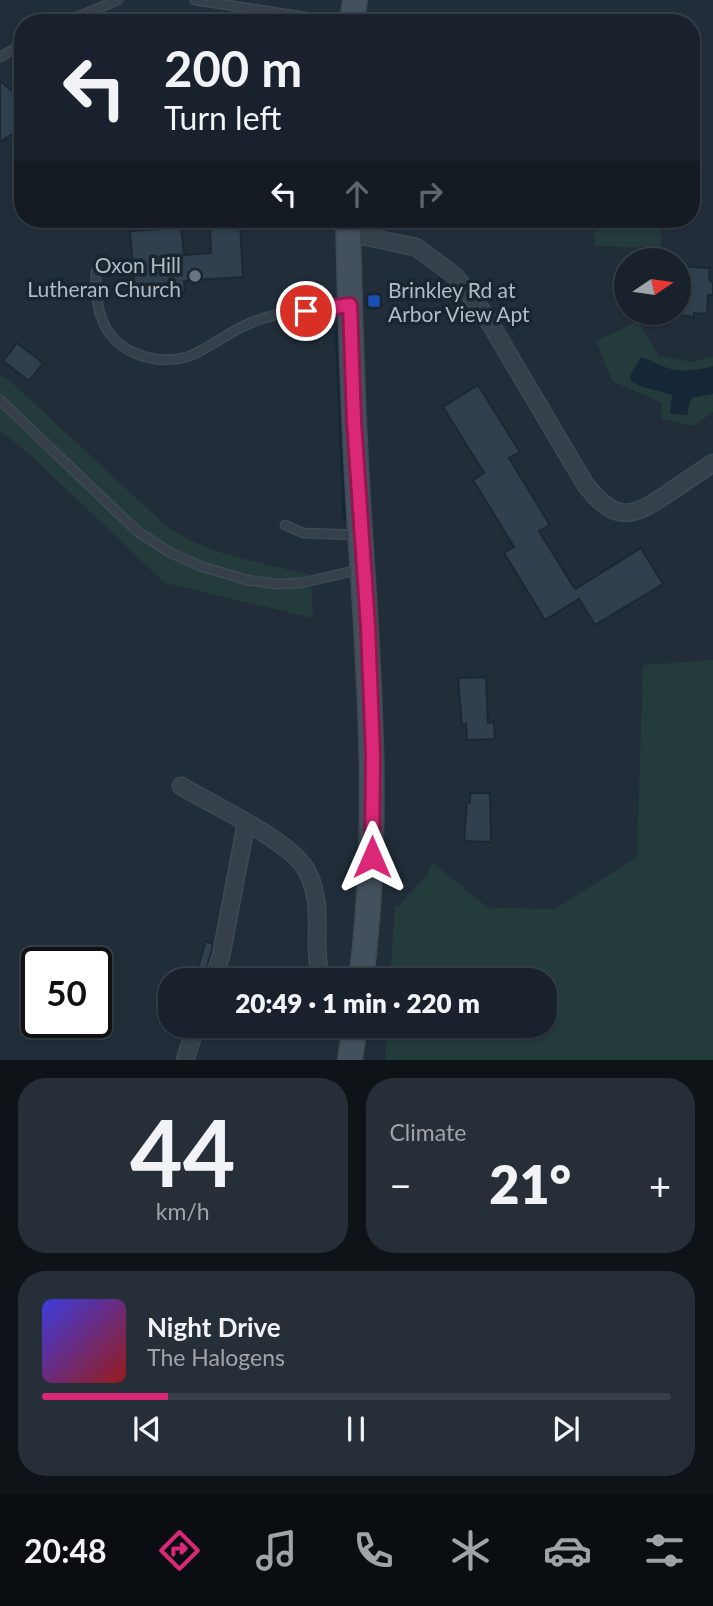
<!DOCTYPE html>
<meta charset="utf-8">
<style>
:root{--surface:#19222c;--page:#262f38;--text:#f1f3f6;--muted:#9fa4a9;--line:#373f48;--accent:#db2777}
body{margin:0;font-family:Lato,sans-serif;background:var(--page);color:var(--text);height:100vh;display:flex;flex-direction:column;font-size:26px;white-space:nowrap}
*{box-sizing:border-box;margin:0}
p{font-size:23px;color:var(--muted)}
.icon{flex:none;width:38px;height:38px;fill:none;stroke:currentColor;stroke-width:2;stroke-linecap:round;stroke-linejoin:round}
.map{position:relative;height:1060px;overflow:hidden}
.drawer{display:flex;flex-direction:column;gap:18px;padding:18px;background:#0e1318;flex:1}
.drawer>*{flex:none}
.hud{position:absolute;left:14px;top:14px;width:686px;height:214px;border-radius:28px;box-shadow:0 2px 5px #0004,0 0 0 2px var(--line);background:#19222c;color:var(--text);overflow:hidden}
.needle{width:46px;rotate:77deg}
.tools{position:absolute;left:614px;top:248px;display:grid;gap:14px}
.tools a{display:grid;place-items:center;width:77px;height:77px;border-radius:50%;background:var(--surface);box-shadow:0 2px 5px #0004,0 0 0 2px var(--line);font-size:35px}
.speed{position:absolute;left:21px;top:947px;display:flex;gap:14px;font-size:35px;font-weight:700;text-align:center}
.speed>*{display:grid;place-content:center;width:91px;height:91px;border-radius:50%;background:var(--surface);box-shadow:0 2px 5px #0004,0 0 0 2px var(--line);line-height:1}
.speed .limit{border:4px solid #111;border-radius:10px;background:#fff;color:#111}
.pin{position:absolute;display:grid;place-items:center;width:60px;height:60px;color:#fff;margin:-30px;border:4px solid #fff;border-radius:50%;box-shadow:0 2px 7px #0007}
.me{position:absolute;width:77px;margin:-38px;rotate:0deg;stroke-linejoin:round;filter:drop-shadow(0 0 5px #0008)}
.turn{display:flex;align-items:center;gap:24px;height:147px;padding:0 35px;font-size:32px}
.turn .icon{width:91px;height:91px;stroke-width:2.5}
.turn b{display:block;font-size:49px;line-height:60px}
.lanes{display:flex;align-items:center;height:66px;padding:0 35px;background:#0003;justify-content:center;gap:35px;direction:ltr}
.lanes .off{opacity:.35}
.big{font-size:52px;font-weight:800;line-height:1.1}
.drawer .widget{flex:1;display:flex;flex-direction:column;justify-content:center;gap:10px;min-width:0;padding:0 24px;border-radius:28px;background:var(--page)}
.drawer .dial{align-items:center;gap:0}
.dial b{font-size:91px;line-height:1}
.song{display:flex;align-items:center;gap:21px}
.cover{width:84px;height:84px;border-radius:10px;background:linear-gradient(135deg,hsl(240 70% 55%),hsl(0 70% 35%))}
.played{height:7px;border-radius:4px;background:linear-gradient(90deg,var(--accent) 20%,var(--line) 20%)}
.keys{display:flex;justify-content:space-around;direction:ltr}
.heat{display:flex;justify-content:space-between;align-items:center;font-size:38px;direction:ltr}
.drawer .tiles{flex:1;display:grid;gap:18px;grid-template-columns:1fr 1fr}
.widget:last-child{grid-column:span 2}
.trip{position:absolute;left:158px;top:968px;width:399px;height:70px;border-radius:28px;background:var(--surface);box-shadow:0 2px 5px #0004,0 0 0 2px var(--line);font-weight:800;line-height:70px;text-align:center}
.menu{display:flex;height:112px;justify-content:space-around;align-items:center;background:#0a0e12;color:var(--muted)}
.menu .icon{width:49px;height:49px}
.menu .current{color:var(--accent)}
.menu b{font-size:32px;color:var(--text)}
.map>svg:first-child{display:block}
</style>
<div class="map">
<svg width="713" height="1060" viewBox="0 0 713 1060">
<rect width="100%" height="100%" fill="#212e3a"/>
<g fill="#233b3b">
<polygon points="593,219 661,219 661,248 595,246"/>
<polygon points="638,321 659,356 692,362 713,357 713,412 693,426 662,419 662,403 612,381 596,341"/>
<path d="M0,375l10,6 154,143c42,32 97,38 147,51l2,43 -148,-35 -138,-131 -27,-21z"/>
<polygon points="713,660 713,1060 385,1060 387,1026 544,1026 544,980 390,980 395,906 401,906 402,901 428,874 432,862 488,908 555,909 637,857 643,665"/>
</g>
<path fill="#152737" d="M640,358c9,0 14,5 22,8 15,7 36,5 51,0v28l-22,4 -4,17 -17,-1 2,-19 -32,-9 -10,-6 1,-6z"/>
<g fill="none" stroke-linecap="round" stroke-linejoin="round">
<polyline stroke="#152737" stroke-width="5" points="337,328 345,518"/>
</g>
<g fill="#30404e" stroke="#1c2731" stroke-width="2">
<polygon points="0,81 23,100 23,113 15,121 14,133 0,142"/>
<polygon points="159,219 180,219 184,255 211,253 210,225 240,223 243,277 184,281 185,292 135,292 130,231 159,229"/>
<polygon points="679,266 710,268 709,280 713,283 713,295 708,295 707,314 694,313 694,317 680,315"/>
<polygon points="17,343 43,363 29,381 3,361"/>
<polygon points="478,385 520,452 509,458 550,525 539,531 575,589 641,548 663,584 595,625 579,599 545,620 504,553 514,547 473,480 484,473 443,407"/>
<polygon points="486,677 488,723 494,722 495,739 467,740 466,724 462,725 458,678"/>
<polygon points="470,793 490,793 491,842 464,841 467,802 470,803"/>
<polygon points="206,941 213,944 211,953 203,980 194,980"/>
</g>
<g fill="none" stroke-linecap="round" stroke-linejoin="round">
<g stroke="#3e4953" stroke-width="11">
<g id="lane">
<polyline points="195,0 343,23"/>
<polyline points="63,23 118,0"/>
<polyline points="0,57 23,44"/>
<path d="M96,272c0,16 0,32 6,47 12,35 58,49 90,36 21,-9 39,-25 61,-33 29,-12 64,-13 95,-16"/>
<polyline points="0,400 138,532 171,553 200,566 247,580 277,584 301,583 362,569"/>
<polyline points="285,525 303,533 357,535"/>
</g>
</g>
<g stroke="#3e4953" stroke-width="19">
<g id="street">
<path d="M348,233l68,14 39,29 29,37 101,171c30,38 45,35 82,10 16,-11 31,-21 46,-31"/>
<path d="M181,786c32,19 101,51 122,79 8,10 11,23 13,35 4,27 -3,54 6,80"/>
<polyline points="213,980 221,956 246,824"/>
<polyline points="185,1060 196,1026"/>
</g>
</g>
<g stroke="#3e4953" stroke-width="26">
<g id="secondary">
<polyline points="352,23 355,0"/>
<path d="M348,219c2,99 5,197 11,296 10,156 22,310 2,465"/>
<polyline points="350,1060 355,1026"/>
</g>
</g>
<use href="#lane" stroke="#35404a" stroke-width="8"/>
<use href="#street" stroke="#35404a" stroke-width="16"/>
<use href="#secondary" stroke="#43505d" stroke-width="23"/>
</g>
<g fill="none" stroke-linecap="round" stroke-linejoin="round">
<g stroke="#8e194d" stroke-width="18">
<polyline id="route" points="306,311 350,305 354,421 368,626 373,755 372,857"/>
</g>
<use href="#route" stroke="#db2777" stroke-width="12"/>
</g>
<circle fill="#6b7280" stroke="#1a252f" stroke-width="2.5" cx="195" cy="276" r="7"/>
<rect fill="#1a4fb4" stroke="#1a252f" stroke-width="2.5" x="367" y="294" width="14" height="14" rx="3.5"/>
<g text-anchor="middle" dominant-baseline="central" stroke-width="7" stroke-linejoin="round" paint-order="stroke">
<g font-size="21" fill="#b0bbc6" stroke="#1a252f" text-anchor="end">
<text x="181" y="264">Oxon Hill<tspan x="181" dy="24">Lutheran Church</tspan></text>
<text x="388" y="289" text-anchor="start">Brinkley Rd at<tspan x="388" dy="24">Arbor View Apt</tspan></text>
</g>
</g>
</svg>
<div class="tools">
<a><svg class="needle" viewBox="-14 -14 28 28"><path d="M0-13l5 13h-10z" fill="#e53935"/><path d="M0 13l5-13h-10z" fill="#9fa4a9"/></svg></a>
</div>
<div class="speed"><div class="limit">50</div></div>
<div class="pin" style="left:306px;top:311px;background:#d93025"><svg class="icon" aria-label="arrive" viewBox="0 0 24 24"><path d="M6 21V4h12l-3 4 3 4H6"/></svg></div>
<svg class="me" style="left:372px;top:857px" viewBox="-20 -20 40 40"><path d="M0-17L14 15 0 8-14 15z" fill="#db2777" stroke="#fff" stroke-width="4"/></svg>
<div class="trip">20:49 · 1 min · 220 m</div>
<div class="hud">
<div class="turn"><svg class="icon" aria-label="left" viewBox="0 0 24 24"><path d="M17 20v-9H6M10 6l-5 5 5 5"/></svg><div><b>200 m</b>Turn left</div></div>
<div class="lanes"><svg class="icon" aria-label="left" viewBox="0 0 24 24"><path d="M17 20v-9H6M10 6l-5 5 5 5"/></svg><svg class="icon off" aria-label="ahead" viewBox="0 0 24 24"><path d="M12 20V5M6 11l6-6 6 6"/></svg><svg class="icon off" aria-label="right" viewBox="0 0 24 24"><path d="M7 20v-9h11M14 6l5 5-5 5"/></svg></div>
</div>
</div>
<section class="drawer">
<div class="tiles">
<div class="widget dial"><b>44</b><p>km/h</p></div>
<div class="widget"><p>Climate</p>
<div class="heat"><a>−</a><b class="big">21°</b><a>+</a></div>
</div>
<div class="widget">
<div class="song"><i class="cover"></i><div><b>Night Drive</b><p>The Halogens</p></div></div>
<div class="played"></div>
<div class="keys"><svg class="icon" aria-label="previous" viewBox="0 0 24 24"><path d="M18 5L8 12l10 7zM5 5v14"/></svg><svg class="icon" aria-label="pause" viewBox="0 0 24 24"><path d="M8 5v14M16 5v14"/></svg><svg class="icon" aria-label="next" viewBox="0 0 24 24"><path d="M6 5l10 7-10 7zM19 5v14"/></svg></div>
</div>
</div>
</section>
<nav class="menu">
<b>20:48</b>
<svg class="icon current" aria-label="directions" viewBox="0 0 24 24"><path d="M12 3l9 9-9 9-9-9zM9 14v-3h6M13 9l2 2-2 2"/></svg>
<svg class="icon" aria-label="music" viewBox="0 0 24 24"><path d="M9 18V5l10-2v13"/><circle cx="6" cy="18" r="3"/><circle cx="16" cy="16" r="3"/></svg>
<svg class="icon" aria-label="phone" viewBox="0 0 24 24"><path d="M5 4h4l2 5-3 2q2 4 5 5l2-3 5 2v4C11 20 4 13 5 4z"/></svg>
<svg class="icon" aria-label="climate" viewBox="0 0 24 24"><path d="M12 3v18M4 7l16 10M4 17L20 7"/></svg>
<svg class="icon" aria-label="car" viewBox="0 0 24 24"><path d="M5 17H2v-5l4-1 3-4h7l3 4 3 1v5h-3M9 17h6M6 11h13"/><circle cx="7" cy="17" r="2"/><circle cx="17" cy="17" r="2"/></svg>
<svg class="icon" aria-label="filters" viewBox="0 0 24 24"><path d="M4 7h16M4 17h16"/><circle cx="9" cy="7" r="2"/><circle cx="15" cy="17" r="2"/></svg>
</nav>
